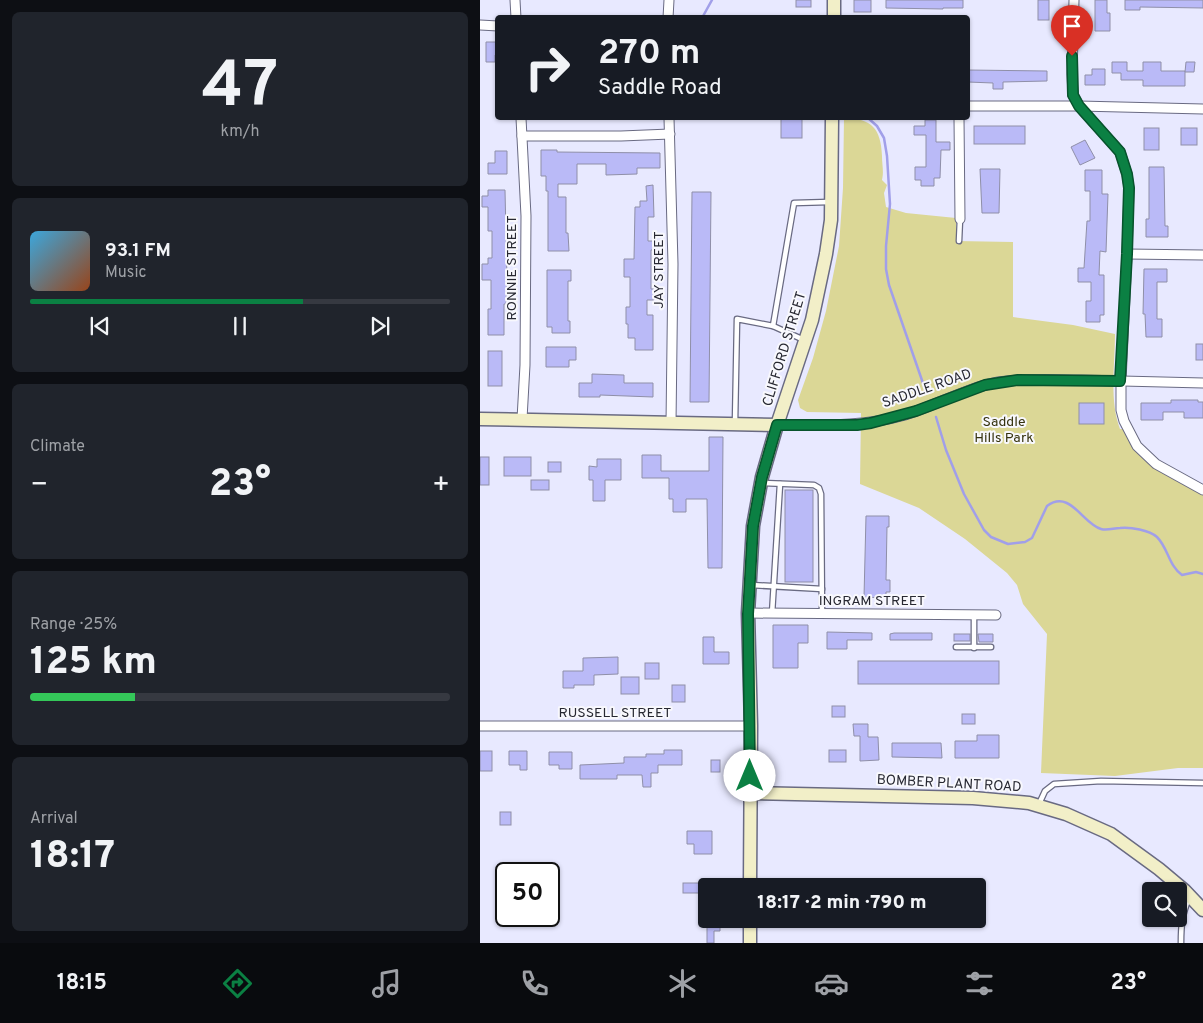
<!DOCTYPE html>
<meta charset="utf-8">
<style>
:root{--surface:#171b24;--page:#20242c;--text:#f1f3f6;--muted:#9ea1a6;--line:#363941;--accent:#0b8043}
body{margin:0;font-family:Overpass,sans-serif;background:var(--page);color:var(--text);height:100vh;display:flex;flex-direction:column;font-size:19px;white-space:nowrap}
*{box-sizing:border-box;margin:0}
p{font-size:16px;color:var(--muted)}
.icon{flex:none;width:28px;height:28px;fill:none;stroke:currentColor;stroke-width:2;stroke-linecap:round;stroke-linejoin:round}
.map{position:relative;flex:1;overflow:hidden}
.side{display:flex;flex-direction:column;gap:12px;padding:12px;background:#0d0f14;width:480px}
.side>*{flex:none}
.guide{position:absolute;left:15px;top:15px;width:475px;height:105px;border-radius:5px;box-shadow:0 1px 4px #0004;background:#171b24;color:var(--text);overflow:hidden}
.tools{position:absolute;left:662px;top:882px;display:grid;gap:10px}
.tools a{display:grid;place-items:center;width:45px;height:45px;border-radius:5px;background:var(--surface);box-shadow:0 1px 4px #0004;font-size:25px}
.speed{position:absolute;left:15px;top:862px;display:flex;gap:10px;font-size:25px;font-weight:700;text-align:center}
.speed>*{display:grid;place-content:center;width:65px;height:65px;border-radius:50%;background:var(--surface);box-shadow:0 1px 4px #0004;line-height:1}
.speed .limit{border:2px solid #111;border-radius:8px;background:#fff;color:#111}
.pin{position:absolute;display:grid;place-items:center;width:42px;height:42px;color:#fff;margin:-51px -21px;border-radius:50% 50% 50% 0;rotate:-45deg;box-shadow:0 0 5px #0007}
.pin .icon{rotate:45deg}
.me{position:absolute;width:55px;margin:-28px;rotate:0deg;stroke-linejoin:round;filter:drop-shadow(0 0 4px #0008)}
.turn{display:flex;align-items:center;gap:18px;height:105px;padding:0 20px;font-size:22px}
.turn .icon{width:65px;height:65px;stroke-width:2.5}
.turn b{display:block;font-size:35px;line-height:42px}
.big{font-size:38px;font-weight:800;line-height:1.1}
.side .card{flex:1;display:flex;flex-direction:column;justify-content:center;gap:8px;min-width:0;padding:0 18px;border-radius:8px;background:var(--page)}
.side .dial{align-items:center;gap:0}
.dial b{font-size:65px;line-height:1}
.song{display:flex;align-items:center;gap:15px}
.cover{width:60px;height:60px;border-radius:8px;background:linear-gradient(135deg,hsl(200 70% 55%),hsl(20 70% 35%))}
.played{height:5px;border-radius:2px;background:linear-gradient(90deg,var(--accent) 65%,var(--line) 65%)}
.keys{display:flex;justify-content:space-around;direction:ltr}
.heat{display:flex;justify-content:space-between;align-items:center;font-size:28px;direction:ltr}
.charge{height:8px;border-radius:4px;background:linear-gradient(90deg,#34c759 25%,var(--line) 0)}
.trip{position:absolute;left:218px;top:878px;width:288px;height:50px;border-radius:5px;background:var(--surface);box-shadow:0 1px 4px #0004;font-weight:800;line-height:50px;text-align:center}
.tabs{display:flex;height:80px;justify-content:space-around;align-items:center;background:#090b0e;color:var(--muted)}
.tabs .icon{width:35px;height:35px}
.tabs .active{color:var(--accent)}
.tabs b{font-size:22px;color:var(--text)}
main{display:flex;flex:1;min-height:0}
.map>svg:first-child{display:block}
</style>
<main>
<section class="side">
<div class="card dial"><b>47</b><p>km/h</p></div>
<div class="card">
<div class="song"><i class="cover"></i><div><b>93.1 FM</b><p>Music</p></div></div>
<div class="played"></div>
<div class="keys"><svg class="icon" aria-label="previous" viewBox="0 0 24 24"><path d="M18 5L8 12l10 7zM5 5v14"/></svg><svg class="icon" aria-label="pause" viewBox="0 0 24 24"><path d="M8 5v14M16 5v14"/></svg><svg class="icon" aria-label="next" viewBox="0 0 24 24"><path d="M6 5l10 7-10 7zM19 5v14"/></svg></div>
</div>
<div class="card"><p>Climate</p>
<div class="heat"><a>−</a><b class="big">23°</b><a>+</a></div>
</div>
<div class="card"><p>Range · 25%</p><b class="big">125 km</b><div class="charge"></div></div>
<div class="card"><p>Arrival</p><b class="big">18:17</b></div>
</section>
<div class="map">
<svg width="723" height="943" viewBox="0 0 723 943">
<rect width="100%" height="100%" fill="#e8e9ff"/>
<path fill="#dbd796" d="M364,118c28,0 37,11 38,38 0,9 2,15 0,24l5,5 -3,8 2,14 20,6 50,5v23l57,1v75l60,8 42,9c0,31 -6,66 5,95h3l9,15 22,24 49,26v274h-25l-63,8 -74,-3 6,-139 -24,-30 -6,-19 -10,-12 -42,-34 -46,-31 -59,-24 1,-71 -54,-1 -7,-4 -2,-8 15,-42 13,-47 13,-65 4,-58z"/>
<g fill="none" stroke-linecap="round" stroke-linejoin="round">
<g stroke="#a19fe9" stroke-width="2.5">
<polyline points="222,18 232,0"/>
<polyline points="388,118 397,126 404,138 407,156 410,204 406,246 406,269 409,285 445,389"/>
<path d="M456,417l10,33 18,44 20,36 7,7 17,7 17,-2 7,-4 15,-32c23,-17 35,17 54,23 6,2 13,-1 19,-1 11,-1 29,2 37,9 11,11 12,29 25,38l14,-3 7,2"/>
</g>
</g>
<g fill="#babaf7" stroke="#8f8fa8">
<rect x="316" y="0" width="15" height="7"/>
<rect x="374" y="0" width="17" height="12"/>
<polygon points="406,0 483,0 483,8 463,8 463,9 406,8"/>
<rect x="558" y="0" width="11" height="20"/>
<polygon points="615,0 627,0 627,13 630,13 630,31 615,31"/>
<polygon points="645,0 723,0 723,8 660,7 660,10 645,10"/>
<polygon points="6,42 18,42 18,55 15,55 15,62 6,62"/>
<polygon points="632,62 647,62 647,71 663,71 663,62 681,62 681,71 705,71 705,86 663,86 663,80 641,80 641,73 632,73"/>
<polygon points="706,62 715,62 714,72 705,72"/>
<polygon points="612,69 625,69 625,85 605,85 605,75 612,75"/>
<polygon points="488,70 567,71 567,81 523,82 523,89 513,89 513,83 488,82"/>
<rect x="301" y="118" width="21" height="20"/>
<polygon points="445,120 456,120 456,142 470,142 470,150 461,150 460,178 454,178 454,186 441,186 441,180 435,180 435,167 446,167 446,135 434,135 434,126 445,126"/>
<rect x="494" y="126" width="51" height="18"/>
<rect x="664" y="128" width="15" height="22"/>
<rect x="701" y="128" width="16" height="17"/>
<polygon points="605,140 615,158 600,165 591,147"/>
<polygon points="61,150 77,150 77,152 180,153 180,168 157,168 157,174 126,175 126,164 97,164 97,184 78,184 78,197 86,197 86,233 88,233 89,251 68,251 68,191 66,191 66,176 61,176"/>
<polygon points="15,151 27,151 27,174 8,174 8,163 15,163"/>
<polygon points="669,167 684,167 685,226 688,226 688,237 666,237 666,219 669,219"/>
<polygon points="500,169 520,169 519,213 502,213"/>
<polygon points="605,170 622,170 622,194 628,194 626,252 620,251 619,275 624,275 624,315 620,315 620,322 606,322 606,301 611,301 611,282 598,282 598,268 604,268 607,221 610,221 610,191 605,191"/>
<polygon points="173,185 174,217 168,217 168,241 174,241 174,250 171,250 171,289 174,289 174,300 167,300 167,315 173,315 173,350 155,350 155,338 148,338 148,324 146,324 146,307 150,307 150,277 144,277 144,259 154,259 155,207 160,207 160,201 167,201 166,186"/>
<polygon points="8,190 25,190 27,280 26,304 24,304 24,335 8,335 8,309 11,309 11,280 2,280 2,264 8,264 8,258 12,258 12,231 8,231 8,207 2,207 2,196 8,196"/>
<polygon points="212,192 231,192 229,402 210,402"/>
<polygon points="664,269 687,269 687,282 677,282 677,319 682,319 682,337 666,337 665,314 663,314"/>
<polygon points="67,270 91,270 91,281 88,281 88,321 90,321 90,333 72,333 72,327 67,327"/>
<rect x="716" y="344" width="7" height="16"/>
<polygon points="66,347 96,347 96,360 89,360 89,367 66,367"/>
<rect x="8" y="351" width="14" height="35"/>
<polygon points="112,374 144,375 144,383 173,383 173,397 120,395 120,397 99,397 99,383 112,383"/>
<polygon points="691,400 718,400 718,402 723,402 723,418 704,418 704,412 683,412 683,420 661,420 661,403 691,403"/>
<rect x="599" y="403" width="25" height="21"/>
<polygon points="229,437 243,437 242,568 228,568 227,499 206,499 206,512 193,512 193,499 189,499 189,478 162,478 162,455 181,455 181,471 229,471"/>
<rect x="0" y="457" width="9" height="28"/>
<rect x="24" y="457" width="27" height="19"/>
<polygon points="117,459 141,459 141,480 125,480 125,501 113,501 113,480 109,480 109,466 117,467"/>
<rect x="68" y="462" width="13" height="10"/>
<rect x="51" y="480" width="18" height="10"/>
<rect x="305" y="490" width="28" height="92"/>
<polygon points="386,516 409,516 409,527 407,527 406,580 410,580 410,592 406,592 406,598 384,597"/>
<polygon points="293,625 328,625 328,643 318,643 318,668 293,668"/>
<polygon points="347,632 392,633 392,640 367,640 367,649 347,649"/>
<polygon points="414,633 452,633 452,640 410,640 410,634"/>
<rect x="474" y="634" width="16" height="7"/>
<polygon points="498,634 513,634 513,642 499,642"/>
<polygon points="223,637 234,637 234,652 249,652 249,664 223,664"/>
<polygon points="138,657 138,674 114,675 114,685 94,685 94,688 83,688 83,671 103,671 103,658"/>
<rect x="378" y="661" width="141" height="23"/>
<rect x="165" y="663" width="14" height="16"/>
<rect x="141" y="677" width="18" height="17"/>
<rect x="192" y="685" width="13" height="17"/>
<rect x="352" y="706" width="13" height="11"/>
<rect x="482" y="714" width="13" height="10"/>
<polygon points="373,724 388,724 388,737 398,737 399,760 380,761 380,736 374,736"/>
<polygon points="497,735 519,735 519,758 475,758 475,741 497,741"/>
<polygon points="412,743 461,743 462,758 412,757"/>
<polygon points="184,750 202,750 202,765 178,765 178,773 171,773 171,787 163,787 162,775 137,775 137,779 100,779 100,765 144,763 144,757 166,757 166,754 184,754"/>
<rect x="349" y="750" width="17" height="12"/>
<rect x="0" y="751" width="12" height="20"/>
<polygon points="29,751 47,751 47,770 40,770 40,765 29,765"/>
<polygon points="69,752 92,752 92,769 79,769 79,765 69,765"/>
<rect x="231" y="760" width="9" height="12"/>
<rect x="20" y="812" width="11" height="13"/>
<polygon points="207,831 232,831 232,854 214,854 214,844 207,844"/>
<rect x="203" y="883" width="23" height="10"/>
<polygon points="227,919 240,919 240,931 234,931 234,943 227,943"/>
</g>
<g fill="none" stroke-linecap="round" stroke-linejoin="round">
<g stroke="#696a82" stroke-width="7">
<g id="lane">
<polyline points="479,241 480,219"/>
<polyline points="293,326 324,340"/>
<polyline points="255,423 257,319 293,326 314,203 349,202"/>
<polyline points="283,483 334,485 339,488 341,494 342,614"/>
<polyline points="271,585 342,589"/>
<polyline points="292,614 300,484"/>
<polyline points="494,615 494,648"/>
<polyline points="476,647 511,647"/>
<polyline points="559,804 565,791 574,784 621,781 723,783"/>
<path d="M701,943c0,-18 1,-28 8,-45"/>
</g>
</g>
<g stroke="#696a82" stroke-width="11">
<g id="street">
<polyline points="35,0 36,18"/>
<polyline points="594,0 592,74 593,95 599,106 640,152 647,174 649,188 647,254 641,381 641,410 644,421 657,446 676,464 723,490"/>
<polyline points="188,18 189,0"/>
<polyline points="0,25 18,26"/>
<polyline points="488,106 599,106 723,109"/>
<polyline points="41,118 46,216 45,365 42,419"/>
<polyline points="189,118 193,264 191,423"/>
<polyline points="479,118 480,219"/>
<polyline points="42,136 141,136 190,134"/>
<polyline points="647,254 723,255"/>
<path d="M297,425c44,0 86,2 128,-10 32,-10 61,-27 93,-33 28,-4 56,-2 84,-2 40,1 81,2 121,3"/>
<polyline points="268,613 516,615"/>
<polyline points="0,726 271,726"/>
</g>
</g>
<g stroke="#696a82" stroke-width="15">
<g id="secondary">
<polyline points="354,18 354,0"/>
<polyline points="0,419 297,425"/>
<polyline points="270,793 493,798 549,803 586,814 631,834 679,869 704,890 723,910"/>
<polyline points="270,886 271,726 268,613 273,526 282,477 297,425 332,320 346,254 351,220 352,118"/>
<polyline points="270,919 270,943"/>
</g>
</g>
<use href="#lane" stroke="#fff" stroke-width="4.5"/>
<use href="#street" stroke="#fff" stroke-width="9"/>
<use href="#secondary" stroke="#f2efc8" stroke-width="12"/>
</g>
<g fill="none" stroke-linecap="round" stroke-linejoin="round">
<g stroke="#07532c" stroke-width="12">
<polyline id="route" points="270,776 268,614 273,526 282,477 297,425 377,425 391,423 436,411 505,385 538,380 640,381 647,254 649,188 647,174 640,152 599,106 593,95 592,56"/>
</g>
<use href="#route" stroke="#0b8043" stroke-width="9"/>
</g>
<g text-anchor="middle" dominant-baseline="central" stroke-width="4" stroke-linejoin="round" paint-order="stroke">
<g font-size="14" fill="#272832" stroke="#f8f8fd">
<text transform="translate(32 268) rotate(-90)">RONNIE STREET</text>
<text transform="translate(179 270) rotate(-90)">JAY STREET</text>
<text transform="translate(305 349) rotate(-73)">CLIFFORD STREET</text>
<text transform="translate(447 389) rotate(-19)">SADDLE ROAD</text>
<text x="392" y="601">INGRAM STREET</text>
<text x="135" y="713">RUSSELL STREET</text>
<text transform="translate(469 784) rotate(3)">BOMBER PLANT ROAD</text>
</g>
<g font-size="14" fill="#36330e" stroke="#f8f8fd">
<text x="524" y="422">Saddle<tspan x="524" dy="16">Hills Park</tspan></text>
</g>
</g>
</svg>
<div class="tools">
<a><svg class="icon" aria-label="search" viewBox="0 0 24 24"><circle cx="10" cy="10" r="6"/><path d="M15 15l6 6"/></svg></a>
</div>
<div class="speed"><div class="limit">50</div></div>
<div class="pin" style="left:592px;top:56px;background:#d93025"><svg class="icon" aria-label="arrive" viewBox="0 0 24 24"><path d="M6 21V4h12l-3 4 3 4H6"/></svg></div>
<svg class="me" style="left:270px;top:776px" viewBox="-20 -20 40 40"><circle r="19" fill="#fff"/><path d="M0-13L10 11 0 6-10 11z" fill="#0b8043"/></svg>
<div class="trip">18:17 · 2 min · 790 m</div>
<div class="guide">
<div class="turn"><svg class="icon" aria-label="right" viewBox="0 0 24 24"><path d="M7 20v-9h11M14 6l5 5-5 5"/></svg><div><b>270 m</b>Saddle Road</div></div>
</div>
</div>
</main>
<nav class="tabs">
<b>18:15</b>
<svg class="icon active" aria-label="directions" viewBox="0 0 24 24"><path d="M12 3l9 9-9 9-9-9zM9 14v-3h6M13 9l2 2-2 2"/></svg>
<svg class="icon" aria-label="music" viewBox="0 0 24 24"><path d="M9 18V5l10-2v13"/><circle cx="6" cy="18" r="3"/><circle cx="16" cy="16" r="3"/></svg>
<svg class="icon" aria-label="phone" viewBox="0 0 24 24"><path d="M5 4h4l2 5-3 2q2 4 5 5l2-3 5 2v4C11 20 4 13 5 4z"/></svg>
<svg class="icon" aria-label="climate" viewBox="0 0 24 24"><path d="M12 3v18M4 7l16 10M4 17L20 7"/></svg>
<svg class="icon" aria-label="car" viewBox="0 0 24 24"><path d="M5 17H2v-5l4-1 3-4h7l3 4 3 1v5h-3M9 17h6M6 11h13"/><circle cx="7" cy="17" r="2"/><circle cx="17" cy="17" r="2"/></svg>
<svg class="icon" aria-label="filters" viewBox="0 0 24 24"><path d="M4 7h16M4 17h16"/><circle cx="9" cy="7" r="2"/><circle cx="15" cy="17" r="2"/></svg>
<b>23°</b>
</nav>
